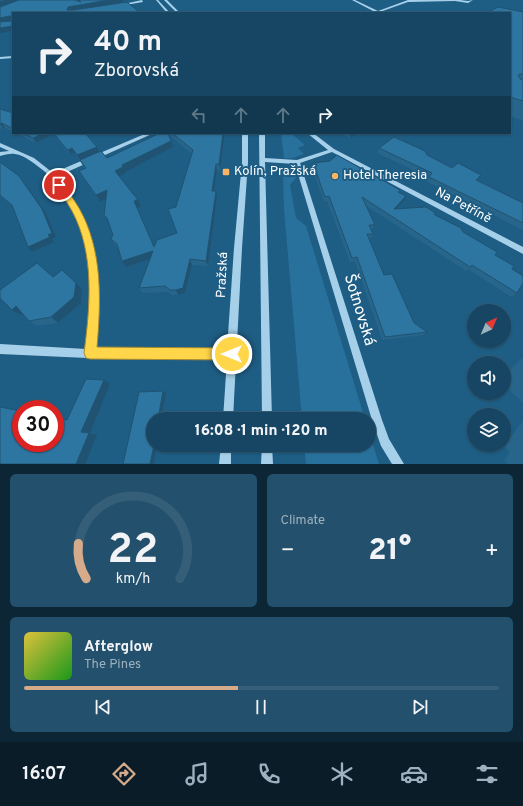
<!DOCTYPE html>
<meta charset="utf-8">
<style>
:root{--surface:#164663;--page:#23506c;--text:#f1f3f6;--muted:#9eb1be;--line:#355e78;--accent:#d6ab8b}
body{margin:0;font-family:Overpass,sans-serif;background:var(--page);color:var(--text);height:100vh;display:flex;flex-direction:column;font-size:15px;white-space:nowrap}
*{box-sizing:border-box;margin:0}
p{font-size:13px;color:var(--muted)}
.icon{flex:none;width:22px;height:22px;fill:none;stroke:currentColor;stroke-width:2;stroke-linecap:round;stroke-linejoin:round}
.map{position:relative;height:464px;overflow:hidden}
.side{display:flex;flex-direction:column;gap:10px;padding:10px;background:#0c2636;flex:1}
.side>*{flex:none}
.top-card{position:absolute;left:12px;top:12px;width:499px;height:122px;border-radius:0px;box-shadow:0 1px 3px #0004,0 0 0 1px var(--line);background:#164663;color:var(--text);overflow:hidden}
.needle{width:26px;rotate:44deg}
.tools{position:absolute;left:467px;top:304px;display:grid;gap:8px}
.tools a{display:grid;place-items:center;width:44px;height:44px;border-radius:50%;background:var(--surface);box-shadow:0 1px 3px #0004,0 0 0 1px var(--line);font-size:20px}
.speed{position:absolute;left:12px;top:400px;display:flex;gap:8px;font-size:20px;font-weight:700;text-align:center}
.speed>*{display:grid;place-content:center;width:52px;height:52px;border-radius:50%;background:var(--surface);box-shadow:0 1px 3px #0004,0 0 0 1px var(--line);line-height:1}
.speed .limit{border:6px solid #d22;background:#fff;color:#111}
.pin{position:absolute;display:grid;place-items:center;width:34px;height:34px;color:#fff;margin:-17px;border:2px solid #fff;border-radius:50%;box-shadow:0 1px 4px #0007}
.me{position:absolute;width:44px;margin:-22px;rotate:270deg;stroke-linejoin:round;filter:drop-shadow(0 0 3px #0008)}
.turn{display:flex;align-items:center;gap:14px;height:84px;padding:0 16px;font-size:18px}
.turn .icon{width:52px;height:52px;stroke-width:2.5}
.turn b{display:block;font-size:28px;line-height:34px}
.lanes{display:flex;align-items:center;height:38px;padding:0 16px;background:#0003;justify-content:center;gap:20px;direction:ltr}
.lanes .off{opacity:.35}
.big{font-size:30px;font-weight:800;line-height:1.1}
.side .card{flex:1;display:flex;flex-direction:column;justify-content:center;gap:6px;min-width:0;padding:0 14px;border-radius:6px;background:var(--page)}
.side .dial{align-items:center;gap:0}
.dial svg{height:104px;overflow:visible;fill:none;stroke:var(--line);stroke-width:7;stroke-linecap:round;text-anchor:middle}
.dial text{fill:var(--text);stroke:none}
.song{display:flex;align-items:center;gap:12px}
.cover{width:48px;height:48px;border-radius:6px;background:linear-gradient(135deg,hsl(50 70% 55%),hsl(120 70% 35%))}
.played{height:4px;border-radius:2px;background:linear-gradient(90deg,var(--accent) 45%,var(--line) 45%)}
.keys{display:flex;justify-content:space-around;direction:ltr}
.heat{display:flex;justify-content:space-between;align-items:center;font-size:22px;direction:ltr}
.side .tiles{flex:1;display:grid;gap:10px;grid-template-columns:1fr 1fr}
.card:last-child{grid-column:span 2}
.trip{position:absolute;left:146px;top:412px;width:230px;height:40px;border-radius:20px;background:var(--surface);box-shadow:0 1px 3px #0004,0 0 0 1px var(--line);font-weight:800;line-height:40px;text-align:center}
.tab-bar{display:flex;height:64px;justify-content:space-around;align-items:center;background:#091c28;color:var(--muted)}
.tab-bar .icon{width:28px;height:28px}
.tab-bar .on{color:var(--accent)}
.tab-bar b{font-size:18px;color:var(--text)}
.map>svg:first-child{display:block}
</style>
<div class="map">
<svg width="523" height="464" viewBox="0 0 523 464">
<rect width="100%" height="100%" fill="#1e5d84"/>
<g fill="#28719d">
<polygon points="281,133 291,133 305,145 298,148 304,154 293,158 284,158"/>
<polygon points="294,170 296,178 290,185 296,218 306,226 365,419 302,419 284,209 283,175 289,176"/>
<polygon points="369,432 379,464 306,464 304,445 369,445"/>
</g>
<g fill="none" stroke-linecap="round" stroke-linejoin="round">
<g fill="#a6d0ea" fill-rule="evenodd">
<polygon points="142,0 143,2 120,6 119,5"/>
<polygon points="156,0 158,0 170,13 167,13"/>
<polygon points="164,0 167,0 180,13 177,13"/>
<polygon points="352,0 355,0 378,11 408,0 460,0 468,1 473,0 468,3 455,1 408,2 377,13 373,13 375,12"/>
<polygon points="13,56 13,58 0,59 0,57"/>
<path d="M147,133h7l-98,44c44,51 47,108 39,172h132l7,-101 8,-86v-29h6v29l-6,86 -9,171h-10l4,-60 -140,-1 -87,-4v-10l86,5c2,-15 4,-29 5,-43 1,-47 -10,-103 -47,-135 -8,-6 -19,-16 -29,-17 -4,-1 -11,1 -15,2v-4l9,-1 -9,-4v-4l34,15 19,15z"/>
<polygon points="259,133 265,133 265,158 297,160 328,150 307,133 313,133 334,149 523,247 523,254 332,152 300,163 382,420 389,439 404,464 392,464 381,446 372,420 295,164 265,162 272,419 262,419"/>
<polygon points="221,445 231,445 231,464 219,464"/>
<polygon points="262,445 272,445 273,464 261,464"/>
</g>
</g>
<g fill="#28658b">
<polygon points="523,12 523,121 510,116 510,13"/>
<polygon points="0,109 13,113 13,132 5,128 4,129 0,128"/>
<polygon points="16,133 85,133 99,151 107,158 171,141 173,147 125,172 126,173 119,176 138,200 141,206 137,208 154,246 177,233 176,207 192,154 169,135 169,133 225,133 220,170 217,170 214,191 217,197 208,266 192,265 185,293 178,295 172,295 168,292 143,293 139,288 150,259 126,267 118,248 115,245 111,239 113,235 108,221 104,215 106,199 100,202 83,178 79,171 85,169 75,153 71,154 66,150 54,134 36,143"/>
<polygon points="340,133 360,133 350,138"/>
<polygon points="379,148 427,155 523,203 523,230 426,181 428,177 377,153"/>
<polygon points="0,162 19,176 23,181 46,213 56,237 52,239 54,242 32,252 13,207 0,196"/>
<polygon points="313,163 399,192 404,201 396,209 435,215 463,232 495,255 512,269 517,293 511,297 468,269 466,271 365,205 375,225 372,229 371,229 373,234 371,238 369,238 384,275 414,323 427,332 423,335 382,340 355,261 350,262 327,201 324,201 312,168"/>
<polygon points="53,277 82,289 81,303 58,323 37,326 29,321 22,313 20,315 12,310"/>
<polygon points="521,359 523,359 523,403 504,385 504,376"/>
<polygon points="523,421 523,464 508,464 504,460 510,452 504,446"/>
</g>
<g fill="#205371">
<polygon points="6,0 20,0 0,8 0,2"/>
<polygon points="109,0 123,0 123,2 70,12 67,10 68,7"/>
<polygon points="10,16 13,21 0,23 0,18"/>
<polygon points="13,26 13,31 0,33 0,28"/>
<polygon points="2,123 5,128 4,129 0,124"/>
<polygon points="44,133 53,133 54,134 36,143 33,138"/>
<polygon points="223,133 225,133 220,170 219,164"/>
<polygon points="351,133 360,133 350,138"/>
<polygon points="171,141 173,147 125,172 126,173 118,177 115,171 122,165"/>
<polygon points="97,147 99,152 80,160 77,155"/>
<polygon points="72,148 75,153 71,154 68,150"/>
<polygon points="216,164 217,170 213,197 212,191"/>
<polygon points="19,176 23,181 46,213 56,237 52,239 54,242 32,252 28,247"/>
<polygon points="107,190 110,197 100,202 96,195"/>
<polygon points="216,191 217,197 208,266 206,261"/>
<polygon points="406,196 404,201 392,213 394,209"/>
<polygon points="138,200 141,206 137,208 134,201"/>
<polygon points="153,251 156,257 126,267 122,261"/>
<polygon points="190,259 192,265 185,293 178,295 176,290"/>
<polygon points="76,283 82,289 81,303 58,323 51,317"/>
<polygon points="16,306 24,312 20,315 12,310"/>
<polygon points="104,380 110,384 90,433 81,432"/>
<polygon points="163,391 166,393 161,419 158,419"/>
<polygon points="89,433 97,435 85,464 76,464"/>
<polygon points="154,445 157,445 154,464 150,464"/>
</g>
<g fill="#2e76a2" stroke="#205371">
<polygon points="0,0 6,0 0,2"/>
<polygon points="19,0 75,0 81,2 79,0 109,0 68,7 67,10 74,10 127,2 139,12 133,13 13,13 13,26 0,28 0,22 11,21 12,17 10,16 0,18 0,7"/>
<polygon points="498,7 523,12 523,74 520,74 518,75 520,79 523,80 523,101 510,97 510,13 487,13"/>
<polygon points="0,109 13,113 13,129 2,123 0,124"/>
<polygon points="22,133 44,133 33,138"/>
<polygon points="54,133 85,133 97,147 77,155 72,148 68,150 63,145"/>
<polygon points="160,133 168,133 171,141 122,165 123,167 115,171 138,200 134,201 154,247 157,240 177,233 168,209 176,207 193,150 172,133 223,133 219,164 216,164 212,191 216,191 206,261 190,259 183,288 176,290 170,290 165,286 139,288 153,251 122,261 117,244 111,239 113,235 107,218 104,215 107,190 96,195 79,171 86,168 80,160 101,151 107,158"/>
<polygon points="394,137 425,151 427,155 452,168 458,163 481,175 476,180 523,203 523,223 429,177 432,173 379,148"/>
<polygon points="337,155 400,190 398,192 406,196 394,209 426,207 434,212 435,215 461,228 463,232 497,252 495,255 514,266 512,269 523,276 523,283 517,293 472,265 470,267 362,197 375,225 369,225 373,234 367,234 384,275 392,274 414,323 427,332 385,337 357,257 352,258 329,196 325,197 313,163 330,161"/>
<polygon points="0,162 19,176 42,209 52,233 48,235 50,237 28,247 12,205 0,195"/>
<polygon points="37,263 53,277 62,270 76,283 74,297 51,317 29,321 16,306 12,310 0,298 0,290"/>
<polygon points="86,379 104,380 81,432 89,433 76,464 0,464 0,407 21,411 21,443 55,443 55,418 67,420"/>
<polygon points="163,391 158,419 153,419 153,445 154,445 150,464 123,464 139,392"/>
</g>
<path fill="#ffd54a" stroke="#a68a30" d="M59,182l3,1c6,8 12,17 17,25 24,42 22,93 18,139l135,1 5,2 1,4 -1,4 -5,2 -142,-1 -4,-1 -2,-5c6,-46 11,-99 -12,-142 -5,-9 -11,-18 -17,-26z"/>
<g fill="#f9b465" stroke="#1e5d84" stroke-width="1.5">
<rect x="222" y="168" width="8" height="8" rx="2"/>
<circle cx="335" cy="176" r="4"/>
</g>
<g text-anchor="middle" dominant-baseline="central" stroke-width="4" stroke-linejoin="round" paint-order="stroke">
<g font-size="13" fill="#fff" stroke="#1e5d84" text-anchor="start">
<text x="234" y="172">Kolín, Pražská</text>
<text x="343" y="176">Hotel Theresia</text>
</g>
<g font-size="13" fill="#fff" stroke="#1e5d84">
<text transform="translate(463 206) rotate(28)">Na Petříně</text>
<text transform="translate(223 275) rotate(-87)">Pražská</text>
</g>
<g font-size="16" fill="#fff" stroke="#1e5d84">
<text transform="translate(359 310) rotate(73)">Šotnovská</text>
</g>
</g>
</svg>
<div class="tools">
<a><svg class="needle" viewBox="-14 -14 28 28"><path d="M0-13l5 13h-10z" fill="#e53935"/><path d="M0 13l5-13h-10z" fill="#9eb1be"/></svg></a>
<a><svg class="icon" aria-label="sound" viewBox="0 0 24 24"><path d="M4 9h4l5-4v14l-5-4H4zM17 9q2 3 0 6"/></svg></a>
<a><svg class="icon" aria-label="layers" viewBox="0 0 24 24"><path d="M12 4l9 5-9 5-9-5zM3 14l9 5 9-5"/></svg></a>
</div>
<div class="speed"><div class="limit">30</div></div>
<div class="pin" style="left:59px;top:185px;background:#d93025"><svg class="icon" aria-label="arrive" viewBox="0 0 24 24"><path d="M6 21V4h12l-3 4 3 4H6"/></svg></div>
<svg class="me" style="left:232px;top:354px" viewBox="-20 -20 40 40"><circle r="17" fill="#ffd54a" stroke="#fff" stroke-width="3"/><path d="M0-11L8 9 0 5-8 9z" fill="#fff"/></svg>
<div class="trip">16:08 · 1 min · 120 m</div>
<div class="top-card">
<div class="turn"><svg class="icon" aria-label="right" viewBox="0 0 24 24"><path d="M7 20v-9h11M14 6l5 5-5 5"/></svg><div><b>40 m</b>Zborovská</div></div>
<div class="lanes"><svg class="icon off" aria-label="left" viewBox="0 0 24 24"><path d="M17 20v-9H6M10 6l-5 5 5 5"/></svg><svg class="icon off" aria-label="ahead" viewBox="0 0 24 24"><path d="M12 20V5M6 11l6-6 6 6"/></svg><svg class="icon off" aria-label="ahead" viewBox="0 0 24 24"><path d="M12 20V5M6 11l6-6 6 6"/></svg><svg class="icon" aria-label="right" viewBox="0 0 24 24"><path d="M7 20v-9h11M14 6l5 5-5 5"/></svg></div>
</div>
</div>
<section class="side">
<div class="tiles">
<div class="card dial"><svg viewBox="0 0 100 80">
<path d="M14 69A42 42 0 1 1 86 69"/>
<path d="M14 69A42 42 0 0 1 8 42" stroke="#d6ab8b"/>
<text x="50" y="56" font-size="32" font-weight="700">22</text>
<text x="50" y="72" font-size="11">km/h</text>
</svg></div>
<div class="card"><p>Climate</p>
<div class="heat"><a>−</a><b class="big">21°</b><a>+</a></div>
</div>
<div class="card">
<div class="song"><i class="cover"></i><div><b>Afterglow</b><p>The Pines</p></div></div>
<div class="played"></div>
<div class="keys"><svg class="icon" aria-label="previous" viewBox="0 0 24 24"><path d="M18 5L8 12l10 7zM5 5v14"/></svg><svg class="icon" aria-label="pause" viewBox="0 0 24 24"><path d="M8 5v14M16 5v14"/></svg><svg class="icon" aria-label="next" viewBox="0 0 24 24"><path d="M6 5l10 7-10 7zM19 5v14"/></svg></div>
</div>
</div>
</section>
<nav class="tab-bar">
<b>16:07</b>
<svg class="icon on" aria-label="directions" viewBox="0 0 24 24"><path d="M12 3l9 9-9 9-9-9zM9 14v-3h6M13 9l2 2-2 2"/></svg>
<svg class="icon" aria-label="music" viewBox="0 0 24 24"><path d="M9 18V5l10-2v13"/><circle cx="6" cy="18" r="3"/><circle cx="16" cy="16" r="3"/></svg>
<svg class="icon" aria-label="phone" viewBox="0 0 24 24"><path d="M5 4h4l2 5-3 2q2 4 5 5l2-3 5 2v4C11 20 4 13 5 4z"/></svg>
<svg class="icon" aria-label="climate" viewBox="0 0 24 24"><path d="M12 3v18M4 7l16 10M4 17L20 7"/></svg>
<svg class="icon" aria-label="car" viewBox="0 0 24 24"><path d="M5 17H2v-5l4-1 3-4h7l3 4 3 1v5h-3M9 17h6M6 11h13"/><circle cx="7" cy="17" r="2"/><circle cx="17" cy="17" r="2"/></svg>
<svg class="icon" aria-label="filters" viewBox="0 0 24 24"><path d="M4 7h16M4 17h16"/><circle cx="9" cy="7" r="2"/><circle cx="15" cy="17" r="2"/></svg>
</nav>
